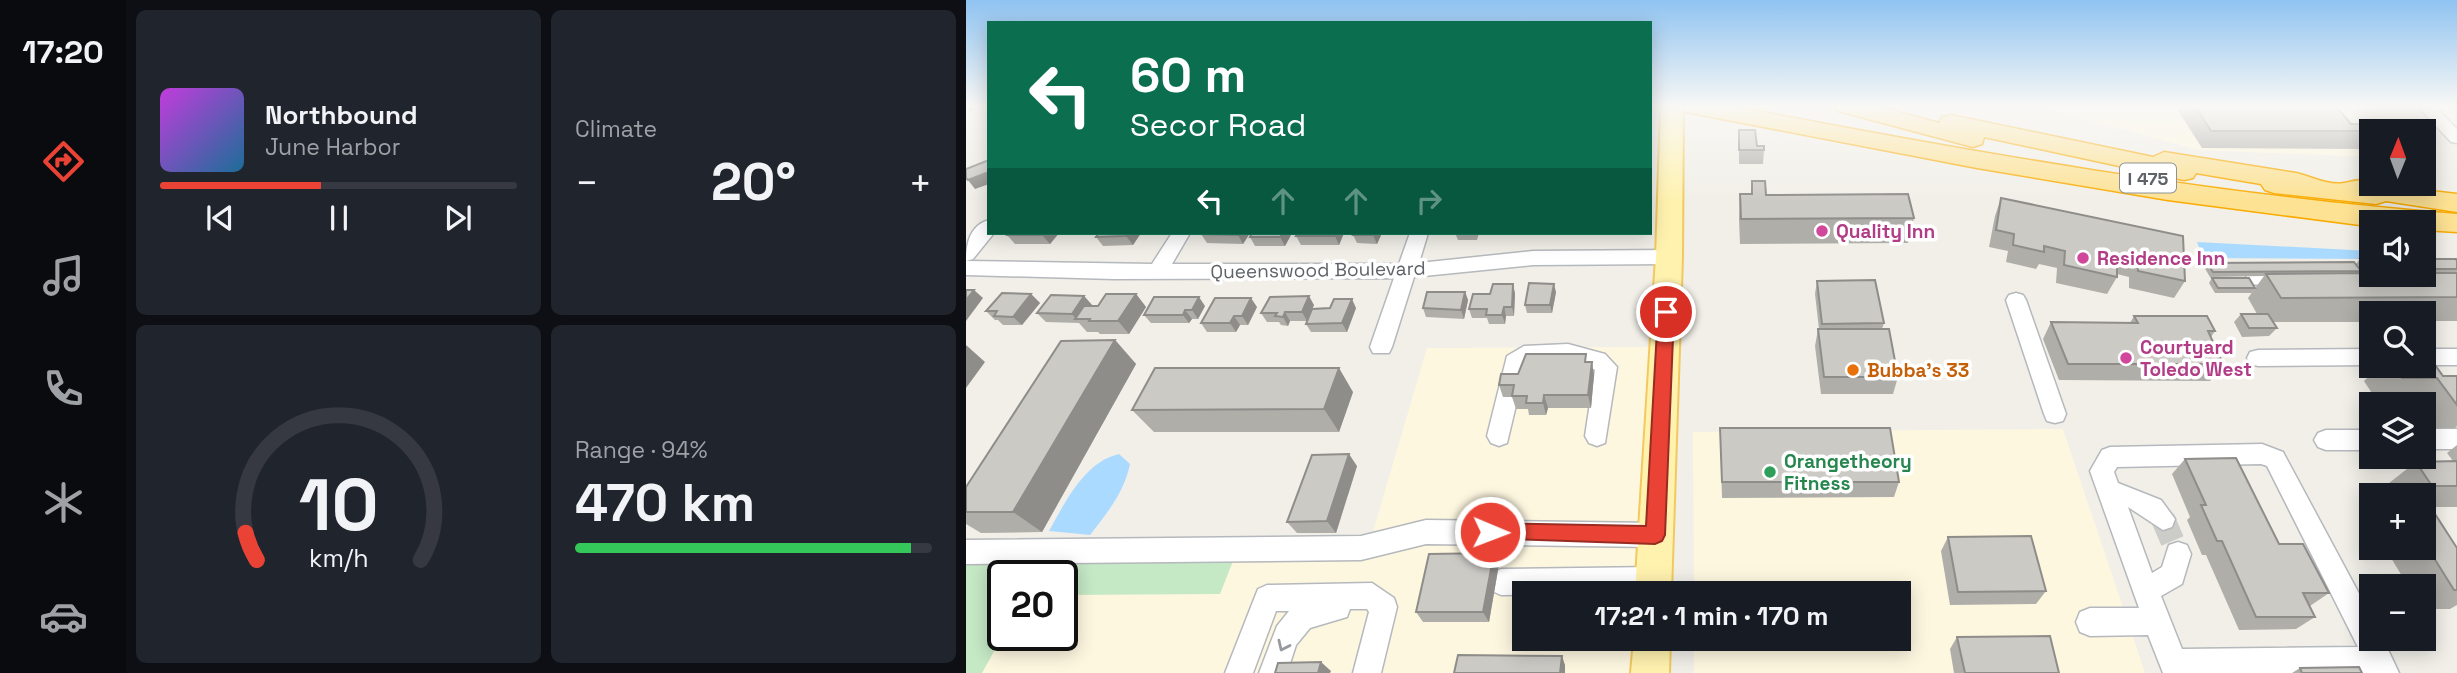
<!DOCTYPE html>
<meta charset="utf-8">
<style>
:root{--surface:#171b24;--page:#20242c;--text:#f1f3f6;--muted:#9ea1a6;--line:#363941;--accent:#ea4335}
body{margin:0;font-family:"Space Grotesk",sans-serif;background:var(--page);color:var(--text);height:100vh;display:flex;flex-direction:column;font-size:26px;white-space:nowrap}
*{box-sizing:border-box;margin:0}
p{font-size:23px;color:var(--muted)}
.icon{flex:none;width:38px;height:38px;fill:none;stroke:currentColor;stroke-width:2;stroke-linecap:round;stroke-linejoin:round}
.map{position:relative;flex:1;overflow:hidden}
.drawer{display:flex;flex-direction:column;gap:10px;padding:10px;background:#0d0f14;width:840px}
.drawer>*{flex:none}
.top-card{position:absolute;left:21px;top:21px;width:665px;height:214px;border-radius:0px;box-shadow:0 4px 18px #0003;background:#0b6e4f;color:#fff;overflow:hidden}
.needle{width:46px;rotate:1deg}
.tools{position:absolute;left:1393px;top:119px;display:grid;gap:14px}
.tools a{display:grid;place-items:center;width:77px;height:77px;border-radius:0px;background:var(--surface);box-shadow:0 4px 18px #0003;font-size:35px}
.speed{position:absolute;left:21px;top:560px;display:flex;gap:14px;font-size:35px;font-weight:700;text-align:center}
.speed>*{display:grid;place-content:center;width:91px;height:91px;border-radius:50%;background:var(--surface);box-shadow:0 4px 18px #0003;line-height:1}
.speed .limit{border:4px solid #111;border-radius:10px;background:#fff;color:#111}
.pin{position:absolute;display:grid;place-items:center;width:60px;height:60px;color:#fff;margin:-30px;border:4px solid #fff;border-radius:50%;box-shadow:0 2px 7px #0007}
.me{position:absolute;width:77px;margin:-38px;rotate:91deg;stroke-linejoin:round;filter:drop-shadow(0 0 5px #0008)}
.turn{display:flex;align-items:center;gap:24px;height:147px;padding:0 28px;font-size:32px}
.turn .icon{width:91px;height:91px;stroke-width:2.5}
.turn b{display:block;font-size:49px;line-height:60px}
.lanes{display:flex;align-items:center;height:66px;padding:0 28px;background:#0003;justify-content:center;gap:35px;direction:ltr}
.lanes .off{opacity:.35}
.big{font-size:52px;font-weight:700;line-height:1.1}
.drawer .widget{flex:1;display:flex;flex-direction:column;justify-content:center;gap:10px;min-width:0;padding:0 24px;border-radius:10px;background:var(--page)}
.drawer .dial{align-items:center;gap:0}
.dial svg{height:182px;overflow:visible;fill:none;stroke:var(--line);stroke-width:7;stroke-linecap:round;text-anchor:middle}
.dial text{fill:var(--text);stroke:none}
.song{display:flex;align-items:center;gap:21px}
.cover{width:84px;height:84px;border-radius:10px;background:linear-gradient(135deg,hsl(290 70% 55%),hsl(200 70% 35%))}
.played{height:7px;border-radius:4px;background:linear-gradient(90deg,var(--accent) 45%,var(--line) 45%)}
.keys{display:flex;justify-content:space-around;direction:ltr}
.heat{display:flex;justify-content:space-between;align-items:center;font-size:38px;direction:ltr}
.charge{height:10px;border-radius:5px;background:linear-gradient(90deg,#34c759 94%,var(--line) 0)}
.drawer .tiles{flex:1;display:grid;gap:10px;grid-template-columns:repeat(2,1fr)}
.trip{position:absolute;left:546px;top:581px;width:399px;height:70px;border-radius:0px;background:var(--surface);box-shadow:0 4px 18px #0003;font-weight:700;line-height:70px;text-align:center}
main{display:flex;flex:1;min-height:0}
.tabs{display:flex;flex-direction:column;width:126px;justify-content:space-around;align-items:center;background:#090b0e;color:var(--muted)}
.tabs .icon{width:49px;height:49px}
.tabs .active{color:var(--accent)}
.tabs b{font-size:32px;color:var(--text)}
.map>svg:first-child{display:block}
</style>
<main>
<nav class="tabs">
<b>17:20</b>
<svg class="icon active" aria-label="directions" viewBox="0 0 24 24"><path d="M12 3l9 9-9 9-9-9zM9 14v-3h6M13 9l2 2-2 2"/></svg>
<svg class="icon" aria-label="music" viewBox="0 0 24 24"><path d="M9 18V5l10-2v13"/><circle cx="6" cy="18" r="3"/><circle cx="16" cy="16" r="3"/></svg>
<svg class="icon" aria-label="phone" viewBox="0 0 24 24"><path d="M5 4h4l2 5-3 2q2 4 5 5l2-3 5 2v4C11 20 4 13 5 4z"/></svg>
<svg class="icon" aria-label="climate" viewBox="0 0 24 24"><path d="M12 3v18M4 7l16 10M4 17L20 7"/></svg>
<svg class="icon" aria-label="car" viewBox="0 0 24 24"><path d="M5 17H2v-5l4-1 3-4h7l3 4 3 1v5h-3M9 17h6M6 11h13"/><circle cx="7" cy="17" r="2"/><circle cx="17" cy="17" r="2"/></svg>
</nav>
<section class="drawer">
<div class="tiles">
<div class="widget">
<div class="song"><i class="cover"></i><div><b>Northbound</b><p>June Harbor</p></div></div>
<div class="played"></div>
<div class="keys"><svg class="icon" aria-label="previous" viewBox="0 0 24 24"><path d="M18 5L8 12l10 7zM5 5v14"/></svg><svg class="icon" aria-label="pause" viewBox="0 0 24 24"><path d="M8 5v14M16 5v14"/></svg><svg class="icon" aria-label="next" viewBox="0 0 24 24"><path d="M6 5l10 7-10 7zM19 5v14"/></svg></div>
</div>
<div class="widget"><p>Climate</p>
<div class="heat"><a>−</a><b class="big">20°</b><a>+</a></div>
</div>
<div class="widget dial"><svg viewBox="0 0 100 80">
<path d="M14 69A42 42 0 1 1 86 69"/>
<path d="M14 69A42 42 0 0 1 9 57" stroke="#ea4335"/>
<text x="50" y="56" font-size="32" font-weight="700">10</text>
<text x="50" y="72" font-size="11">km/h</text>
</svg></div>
<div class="widget"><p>Range · 94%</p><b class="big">470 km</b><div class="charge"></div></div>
</div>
</section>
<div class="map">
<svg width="1491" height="673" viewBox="0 0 1491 673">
<rect width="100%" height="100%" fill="#f1efe8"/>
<g fill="#fef7e0" fill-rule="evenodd">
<polygon points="1072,106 1379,106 1405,137 1405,157 1232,150"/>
<path d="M688,347l-8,246h-122v46h120l-1,34h-677v-132l406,-6 55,-187zM37,576h59v59h-59z"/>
<polygon points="1097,429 1179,673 728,673 728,639 933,639 933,593 728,593 727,432"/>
</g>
<polygon fill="#c5e8c5" points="0,561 267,561 254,594 96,595 96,576 37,576 37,635 16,673 0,673"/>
<g fill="#aadaff">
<polygon points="1231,242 1405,251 1405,259 1237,258"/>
<path d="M153,454l11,10c-6,29 -23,49 -40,71l-41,-4c16,-28 35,-69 70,-77z"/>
</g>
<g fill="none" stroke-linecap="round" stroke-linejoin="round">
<polyline stroke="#ccccc8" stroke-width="24" stroke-dasharray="24 12" stroke-linecap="butt" points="1197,519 1212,554"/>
<g stroke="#b5b8bc" stroke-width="3">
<g id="minor">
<polygon points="1478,106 1473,111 1491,129 1491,143 1485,142 1455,110 1458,106"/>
<path d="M23,220v13h5l-21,26 -7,2c0,-17 4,-36 23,-41z"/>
<polygon points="206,233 224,233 206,264 433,264 444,233 462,233 453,263 567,251 703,250 713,257 703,264 567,265 448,277 426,347 423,353 407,353 404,347 428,278 148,279 0,275 0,261 186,264"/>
<polygon points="1289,272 1324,273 1334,280 1324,287 1282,284 1279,279 1282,274"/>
<polygon points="1050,293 1057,295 1060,300 1100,414 1097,421 1089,423 1081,421 1078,414 1040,300 1043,295"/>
<path d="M602,344l37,10 12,13 -12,76 -8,3 -8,-3 -4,-7 10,-66c-11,-8 -63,-17 -70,-4 -5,8 -4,19 -9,27l2,4 -11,46 -8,3 -8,-3 -4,-7 20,-80 17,-10z"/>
<polygon points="1405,349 1405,365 1292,366 1284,364 1281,358 1284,352 1292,350"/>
<rect x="1458" y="349" width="33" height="16"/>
<rect x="1458" y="429" width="33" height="20"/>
<polygon points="1360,430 1405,430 1405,450 1360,450 1352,447 1348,440 1352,433"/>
<path d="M1296,444l21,8 88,164v23h12l16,34h-236l-15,-38 -58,1 -10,-4 -4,-10 4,-10 10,-4h49l-49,-137 12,-21 8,-3zM1295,464l6,2 91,181 -176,2 -21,-53 21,-12 9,-30 -4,-9 -9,-3 -9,3 -7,22 -10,6 -24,-66 35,23 9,-3 3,-8 -14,-19 -43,-17 -4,-11 3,-5z"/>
<polygon points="460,520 689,523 698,527 702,535 698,543 689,547 460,544 395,560 0,564 0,540 395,536"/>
<polygon points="688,567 697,571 701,580 697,589 688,593 535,595 526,591 522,582 526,573 535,569"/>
<polygon points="406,583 428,598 431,607 415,673 387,673 403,612 401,609 384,609 381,617 344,628 330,645 321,673 293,673 311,626 323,611 310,611 287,673 259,673 292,589 301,585"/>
</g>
</g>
<g stroke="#f2c960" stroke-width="4">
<g id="major">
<polygon points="695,106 717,106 716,257 705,593 669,593 690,257"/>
<polygon points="668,639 704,639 703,673 665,673"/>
</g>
</g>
<g stroke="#f9ab00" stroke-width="3">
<g id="highway">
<path d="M713,106h52c241,46 481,89 726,108v18l-33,-2v-8l-64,3 -192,-25 -191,-32 -286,-55 -8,-2z"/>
<path d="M868,106h42l63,17 3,-6 9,-2 202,42 11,-5 132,21c14,3 32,13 48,10 10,-2 16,-4 27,-2v3l86,10v18l-71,-11 -10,3 -102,-11 -9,-3 -4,-6 -65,-11 -3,5 -9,2 -200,-43 -2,7 -9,3 -135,-36z"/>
</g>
</g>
<use href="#minor" fill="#fff" fill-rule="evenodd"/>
<use href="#major" fill="#fff2af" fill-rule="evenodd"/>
<use href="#highway" fill="#fde293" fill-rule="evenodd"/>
</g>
<g fill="#afaea9">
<polygon points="1209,106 1370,106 1385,124 1405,131 1405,140 1398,149 1236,148"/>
<polygon points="773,130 791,146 798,150 797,164 773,164"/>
<polygon points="786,181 800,195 948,218 942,243 774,244 773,219 774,194 785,194"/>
<polygon points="1035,198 1219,281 1208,298 1163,288 1163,277 1151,274 1151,277 1141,294 1090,283 1091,268 1073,264 1070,269 1040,262 1042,251 1023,247 1029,216"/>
<polygon points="42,233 93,233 84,244 49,244 41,235"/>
<polygon points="133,233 175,233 167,245 137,246 130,237"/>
<polygon points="284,233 277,244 241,243 235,234"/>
<polygon points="326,233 319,246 289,246 284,237"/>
<polygon points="378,233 373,245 335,245 330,236"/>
<polygon points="388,233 416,233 411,244 391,243 387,235"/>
<polygon points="489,233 513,233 511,240 492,240"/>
<polygon points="1394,259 1405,259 1405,275 1458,275 1458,259 1491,261 1491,321 1458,321 1458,313 1405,313 1405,322 1307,322 1311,328 1303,336 1276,337 1268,322 1275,314 1291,314 1282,298 1298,276 1244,277 1238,267 1241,263 1395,271 1393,273 1397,273 1390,264"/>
<polygon points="1246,278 1289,288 1286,293 1249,293 1243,283"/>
<polygon points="851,281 918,323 916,329 932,377 927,394 855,394 849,346 852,329 853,329 849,294"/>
<polygon points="499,292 502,300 498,319 460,317 457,308"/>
<polygon points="590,292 586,313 561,313 559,305"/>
<polygon points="549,293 548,316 540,316 539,324 523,324 521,318 506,318 503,309"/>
<polygon points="65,294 74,303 56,325 37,325 32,320 29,320 20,311"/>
<polygon points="170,294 180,307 163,334 134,334 132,332 121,332 113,323 80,322 71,313 118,296 126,305 125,306 132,306"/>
<polygon points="348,305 346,309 390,308 381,332 345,332 340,324 341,321 324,321 322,326 315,325 313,322 301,322 295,313"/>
<polygon points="239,306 232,319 226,319 223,323 185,323 178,315"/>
<polygon points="291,307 282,325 274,325 270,332 241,332 235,323"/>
<polygon points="1168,316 1249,331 1245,337 1257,364 1244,381 1093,380 1077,339 1085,322 1164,323"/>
<polygon points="149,340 170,364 76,532 15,533 0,524 0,512"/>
<polygon points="621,362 628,375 625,408 582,408 580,415 563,415 562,409 550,409 546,397 537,397 533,385 552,374"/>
<polygon points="1414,366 1458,366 1477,376 1491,376 1491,426 1489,428 1463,428 1458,420 1458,404 1447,404 1445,401 1411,401 1398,381"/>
<polygon points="387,392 373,432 188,432 166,410"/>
<polygon points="754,429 933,482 928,497 756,498"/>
<polygon points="1491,445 1491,507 1465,507 1491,548 1491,605 1484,609 1458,609 1458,586 1442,586 1419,548 1458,548 1458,495 1430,495 1423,483 1450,462 1487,461 1481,453"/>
<polygon points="1219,459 1313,544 1363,593 1344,606 1349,617 1330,629 1273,630 1240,555 1236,555 1221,520 1224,517 1206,474"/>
<polygon points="391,466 370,533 331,533 321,522"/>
<polygon points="982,537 1080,591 1070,604 984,605 975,551"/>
<polygon points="528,553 533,564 523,622 457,622 450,612"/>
<polygon points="991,637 1093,673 988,673 984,649"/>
<polygon points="1334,668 1396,673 1326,673"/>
</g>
<g fill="#8f8d8a">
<polygon points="0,106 9,106 4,112"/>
<polygon points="23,172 23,184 9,189 2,180"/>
<polygon points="78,233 93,233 84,244 76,235"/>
<polygon points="162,233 175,233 167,245 160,236"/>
<polygon points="273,233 284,233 277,244 272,235"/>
<polygon points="317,233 326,233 319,246 314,237"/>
<polygon points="370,233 378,233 373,245 369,236"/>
<polygon points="408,233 416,233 411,244 407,235"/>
<polygon points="547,284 549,293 548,316 546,307"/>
<polygon points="588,284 590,292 586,313 584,305"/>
<polygon points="8,290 17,298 0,321 0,300"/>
<polygon points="499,292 502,300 498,319 495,310"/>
<polygon points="65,294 74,303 56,325 47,317"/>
<polygon points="170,294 180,307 163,334 152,321"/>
<polygon points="118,296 126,305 116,319 110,319 106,314"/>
<polygon points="343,296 348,305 341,321 336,312"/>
<polygon points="233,297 239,306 232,319 226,310"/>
<polygon points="285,298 291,307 282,325 276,316"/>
<polygon points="386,299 390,308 381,332 376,323"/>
<polygon points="538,307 540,316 539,324 536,315"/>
<polygon points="219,310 226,319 223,323 217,315"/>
<polygon points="319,312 324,321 322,326 317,317"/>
<polygon points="268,316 274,325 270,332 264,323"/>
<polygon points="149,340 170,364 76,532 47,512"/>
<polygon points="0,345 19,362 0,388"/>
<polygon points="626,362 628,375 625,408 622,395"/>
<polygon points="373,368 387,392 373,432 358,409"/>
<polygon points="578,395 582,408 580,415 577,403"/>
<polygon points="383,454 391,466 370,533 361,521"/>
<polygon points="528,553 533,564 523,622 517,612"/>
<polygon points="596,656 599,665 599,673 594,673"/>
<polygon points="355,662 365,671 364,673 352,673"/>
</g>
<g fill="#cccac5" stroke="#8f8d8a" stroke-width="2">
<polygon points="1229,106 1370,106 1385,124 1405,124 1411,131 1245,131"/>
<polygon points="773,130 789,130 791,146 798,146 798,150 773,150"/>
<polygon points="23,160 23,172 2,180 0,178 0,169"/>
<polygon points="786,181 799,181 800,195 942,194 948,218 775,219 774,194 786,194"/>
<polygon points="1035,198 1217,236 1219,281 1172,271 1172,260 1151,255 1151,277 1098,265 1099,251 1078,246 1078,252 1047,245 1048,234 1030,230"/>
<polygon points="42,233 78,233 76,235 41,235"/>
<polygon points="133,233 162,233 160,236 130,237"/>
<polygon points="236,233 273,233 272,235 235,234"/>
<polygon points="286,233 317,233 314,237 284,237"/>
<polygon points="332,233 370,233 369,236 330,236"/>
<polygon points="388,233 408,233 407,235 387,235"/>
<polygon points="1394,259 1405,259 1405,269 1401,269"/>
<polygon points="1458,259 1490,259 1491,261 1491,269 1458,269"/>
<polygon points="1388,262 1395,271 1247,272 1241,263"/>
<polygon points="1405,273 1405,275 1458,275 1458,273 1491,273 1491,297 1315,298 1300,274"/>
<polygon points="1246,278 1283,278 1289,288 1252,288"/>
<polygon points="909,280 918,323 856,324 851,281"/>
<polygon points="563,283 588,284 584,305 559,305"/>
<polygon points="527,284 547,284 546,307 538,307 536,315 520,315 521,309 503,309 507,294 524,294"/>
<polygon points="0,290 8,290 0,300"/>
<polygon points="461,292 499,292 495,310 457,308"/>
<polygon points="36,293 65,294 47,317 28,316 31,311 20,311"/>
<polygon points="140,294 170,294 152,321 123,321 124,319 109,319 118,306 132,306"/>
<polygon points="85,295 118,296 106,314 71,313"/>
<polygon points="343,296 336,312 319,312 317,317 309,316 311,313 295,313 304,297"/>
<polygon points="188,297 233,297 226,310 219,310 217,315 178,315"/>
<polygon points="249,298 285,298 276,316 268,316 264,323 235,323"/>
<polygon points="368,299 386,299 376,323 340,324 346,309 364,308"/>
<polygon points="1275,314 1302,314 1311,328 1283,328"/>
<polygon points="1168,316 1241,316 1249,331 1242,331 1257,364 1102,364 1085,322 1172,323"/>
<polygon points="852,329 923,329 932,377 858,377"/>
<polygon points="149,340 47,512 0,512 0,487 95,341"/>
<polygon points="560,354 620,354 619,362 626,362 622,395 578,395 577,403 560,403 561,396 546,396 548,385 533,385 535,374 552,374"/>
<polygon points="1458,358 1464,358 1477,376 1491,376 1491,405 1471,378 1436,378 1428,366 1458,366"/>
<polygon points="189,368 373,368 358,409 166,410"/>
<polygon points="754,428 924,428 933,482 756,482"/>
<polygon points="383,454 361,521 321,522 346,455"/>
<polygon points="1270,458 1313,544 1337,544 1363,593 1337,593 1349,617 1290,617 1256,541 1251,541 1235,505 1240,505 1219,459"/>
<polygon points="1491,461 1491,486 1466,486 1450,462"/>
<polygon points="1458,500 1460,500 1491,548 1491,590 1488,590 1458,542"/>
<polygon points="1065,536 1080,591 992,592 982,537"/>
<polygon points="528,553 517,612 450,612 463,554"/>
<polygon points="1084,636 1093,673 999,673 991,637"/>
<polygon points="492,655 596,656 594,673 488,673"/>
<polygon points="355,662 352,673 309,673 312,663"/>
<polygon points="1393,667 1396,673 1336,673 1334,668"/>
</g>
<defs><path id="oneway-chevron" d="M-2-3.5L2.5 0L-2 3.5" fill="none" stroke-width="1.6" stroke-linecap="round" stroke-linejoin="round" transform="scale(1.75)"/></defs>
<use stroke="#979a9d" href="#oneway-chevron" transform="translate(317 646) rotate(115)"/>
<linearGradient id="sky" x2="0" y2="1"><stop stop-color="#8fc3f1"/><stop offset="0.53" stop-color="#f9f8f5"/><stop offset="1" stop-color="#f9f8f5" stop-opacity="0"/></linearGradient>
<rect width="1491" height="201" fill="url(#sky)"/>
<polygon fill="#ea4335" stroke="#982c22" stroke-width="2" points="700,307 708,312 699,535 696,541 689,544 518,538 515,532 518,526 524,523 680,526 692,312"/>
<g fill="#d1479c" stroke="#fff" stroke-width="2.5">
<circle cx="856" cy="231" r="7"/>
<circle cx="1117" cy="258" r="7"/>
<circle cx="1160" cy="358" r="7"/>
</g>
<circle fill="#e8710a" stroke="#fff" stroke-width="2.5" cx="887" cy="370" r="7"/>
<circle fill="#2e9e5b" stroke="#fff" stroke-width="2.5" cx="804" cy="472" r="7"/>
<g text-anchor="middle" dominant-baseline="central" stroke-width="7" stroke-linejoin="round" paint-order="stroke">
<rect fill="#fff" stroke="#8f9295" stroke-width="2" x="1154" y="163.5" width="56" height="29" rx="5"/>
<g font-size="18" font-weight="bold" fill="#5f6368">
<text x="1182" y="178">I 475</text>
</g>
<g font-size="19" font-weight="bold" fill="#b23c85" stroke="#fff" text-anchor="start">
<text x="870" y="231">Quality Inn</text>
<text x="1131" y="258">Residence Inn</text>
<text x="1174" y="347">Courtyard<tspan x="1174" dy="22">Toledo West</tspan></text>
</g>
<g font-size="19" fill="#5f6368" stroke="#fff">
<text transform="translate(352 270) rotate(-1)">Queenswood Boulevard</text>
</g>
<g font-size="19" font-weight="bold" fill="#c56008" stroke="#fff" text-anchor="start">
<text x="901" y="370">Bubba's 33</text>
</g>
<g font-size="19" font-weight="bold" fill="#27864d" stroke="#fff" text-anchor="start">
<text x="818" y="461">Orangetheory<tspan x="818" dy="22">Fitness</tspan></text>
</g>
</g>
</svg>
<div class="tools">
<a><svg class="needle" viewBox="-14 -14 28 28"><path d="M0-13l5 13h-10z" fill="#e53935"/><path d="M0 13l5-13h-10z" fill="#9ea1a6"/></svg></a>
<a><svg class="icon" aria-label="sound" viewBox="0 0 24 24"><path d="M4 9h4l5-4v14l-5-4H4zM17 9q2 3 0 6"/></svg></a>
<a><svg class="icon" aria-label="search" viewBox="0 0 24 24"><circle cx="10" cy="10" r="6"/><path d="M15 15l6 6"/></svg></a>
<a><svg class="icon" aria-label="layers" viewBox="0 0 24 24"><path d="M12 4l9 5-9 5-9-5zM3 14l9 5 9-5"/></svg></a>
<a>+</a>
<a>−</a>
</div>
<div class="speed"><div class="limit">20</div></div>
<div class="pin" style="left:700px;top:312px;background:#d93025"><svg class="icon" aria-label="arrive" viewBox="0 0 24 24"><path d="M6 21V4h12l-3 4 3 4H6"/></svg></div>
<svg class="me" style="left:524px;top:532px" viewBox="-20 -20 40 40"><circle r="17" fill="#ea4335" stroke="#fff" stroke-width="3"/><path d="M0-11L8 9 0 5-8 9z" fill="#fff"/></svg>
<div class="trip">17:21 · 1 min · 170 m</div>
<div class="top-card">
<div class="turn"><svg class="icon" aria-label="left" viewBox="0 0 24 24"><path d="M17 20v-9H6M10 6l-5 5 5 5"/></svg><div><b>60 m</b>Secor Road</div></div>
<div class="lanes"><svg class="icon" aria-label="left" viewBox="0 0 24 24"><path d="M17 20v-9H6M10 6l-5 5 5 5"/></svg><svg class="icon off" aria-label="ahead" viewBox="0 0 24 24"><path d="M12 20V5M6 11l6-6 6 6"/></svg><svg class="icon off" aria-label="ahead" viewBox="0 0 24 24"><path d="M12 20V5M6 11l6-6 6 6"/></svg><svg class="icon off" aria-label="right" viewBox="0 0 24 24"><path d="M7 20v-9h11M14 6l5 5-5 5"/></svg></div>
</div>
</div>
</main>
